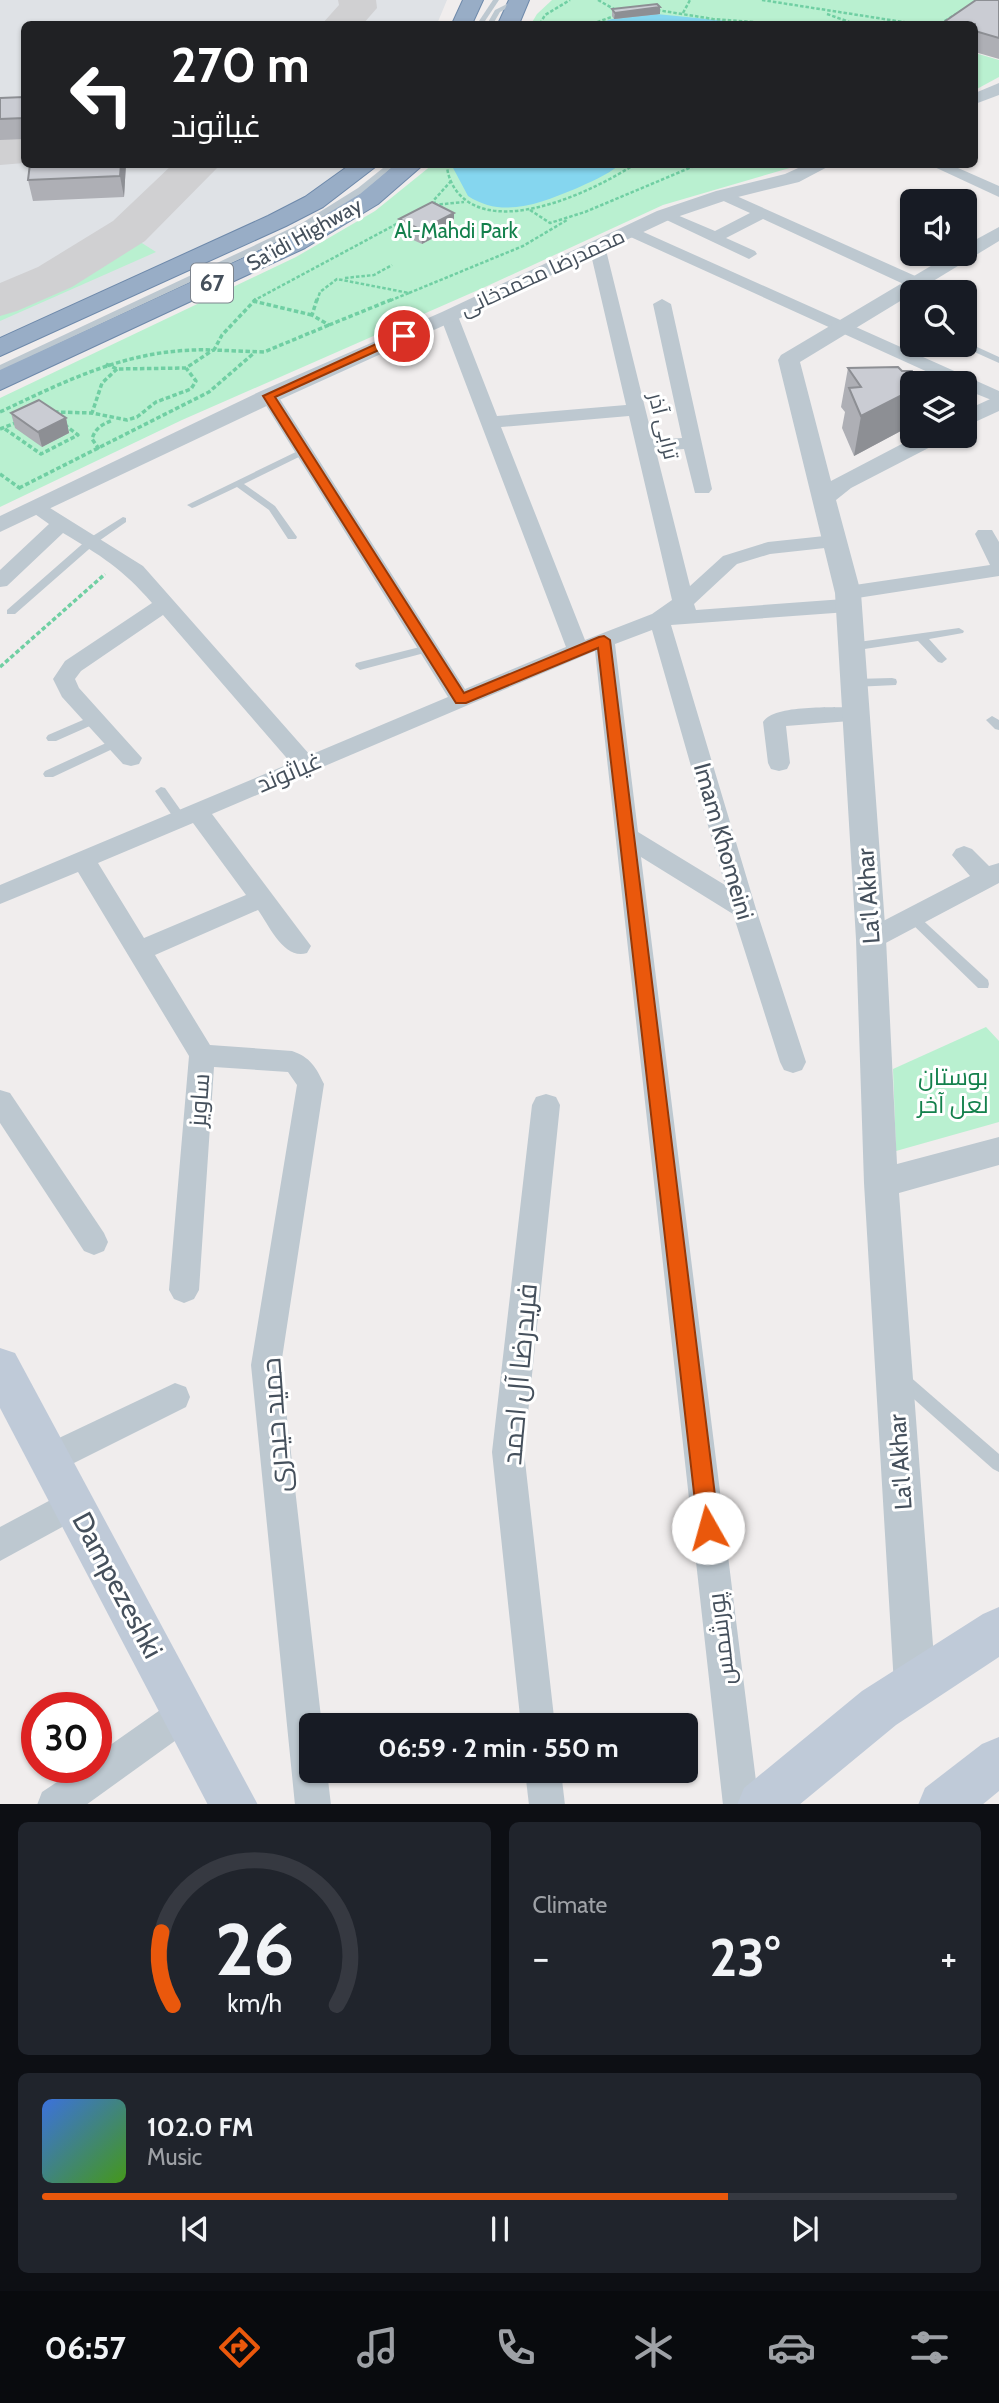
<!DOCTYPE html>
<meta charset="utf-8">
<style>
:root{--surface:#171b24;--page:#20242c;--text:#f1f3f6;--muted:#9ea1a6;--line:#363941;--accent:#ea580c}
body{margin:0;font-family:Cabin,Cairo,sans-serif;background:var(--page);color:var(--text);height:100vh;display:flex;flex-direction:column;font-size:26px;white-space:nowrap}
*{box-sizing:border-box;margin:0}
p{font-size:23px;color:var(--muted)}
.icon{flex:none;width:38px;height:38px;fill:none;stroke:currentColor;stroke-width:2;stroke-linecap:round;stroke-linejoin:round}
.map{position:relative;height:1804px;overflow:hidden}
.sheet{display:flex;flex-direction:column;gap:18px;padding:18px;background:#0d0f14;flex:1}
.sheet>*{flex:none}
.top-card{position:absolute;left:21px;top:21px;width:957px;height:147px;border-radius:10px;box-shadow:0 2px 5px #0004;background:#202124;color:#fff;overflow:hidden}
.tools{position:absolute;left:900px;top:189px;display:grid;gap:14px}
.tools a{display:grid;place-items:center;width:77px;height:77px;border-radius:10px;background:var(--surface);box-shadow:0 2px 5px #0004;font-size:35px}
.speed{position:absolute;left:21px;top:1692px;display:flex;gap:14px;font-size:35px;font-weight:700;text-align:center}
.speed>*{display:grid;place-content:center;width:91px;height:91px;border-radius:50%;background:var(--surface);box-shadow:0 2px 5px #0004;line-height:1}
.speed .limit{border:10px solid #d22;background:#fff;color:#111}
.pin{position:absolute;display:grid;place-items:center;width:60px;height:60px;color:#fff;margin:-30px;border:4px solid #fff;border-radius:50%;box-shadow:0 2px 7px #0007}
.me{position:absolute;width:77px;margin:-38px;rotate:353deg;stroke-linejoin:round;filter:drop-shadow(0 0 5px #0008)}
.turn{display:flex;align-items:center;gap:24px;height:147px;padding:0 35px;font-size:32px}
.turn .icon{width:91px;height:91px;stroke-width:2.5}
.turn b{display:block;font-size:49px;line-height:60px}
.big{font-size:52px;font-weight:800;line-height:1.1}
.sheet .widget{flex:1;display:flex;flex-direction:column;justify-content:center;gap:10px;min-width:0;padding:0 24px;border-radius:10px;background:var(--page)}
.sheet .dial{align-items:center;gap:0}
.dial svg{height:182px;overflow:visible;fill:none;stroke:var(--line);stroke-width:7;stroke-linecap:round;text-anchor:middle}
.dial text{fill:var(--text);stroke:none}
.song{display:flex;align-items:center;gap:21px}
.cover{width:84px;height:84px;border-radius:10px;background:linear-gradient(135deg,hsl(220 70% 55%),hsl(100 70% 35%))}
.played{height:7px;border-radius:4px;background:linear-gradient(90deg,var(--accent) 75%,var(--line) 75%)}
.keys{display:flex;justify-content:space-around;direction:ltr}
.heat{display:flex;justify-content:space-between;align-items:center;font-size:38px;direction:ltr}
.sheet .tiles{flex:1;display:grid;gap:18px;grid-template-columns:1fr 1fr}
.widget:last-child{grid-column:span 2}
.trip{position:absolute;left:299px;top:1713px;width:399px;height:70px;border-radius:10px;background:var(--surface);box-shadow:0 2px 5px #0004;font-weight:800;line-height:70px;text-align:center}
.tabs{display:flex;height:112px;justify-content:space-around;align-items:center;background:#090b0e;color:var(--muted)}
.tabs .icon{width:49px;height:49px}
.tabs .current{color:var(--accent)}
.tabs b{font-size:32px;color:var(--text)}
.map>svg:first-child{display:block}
</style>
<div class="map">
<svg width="999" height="1805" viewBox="0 0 999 1805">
<rect width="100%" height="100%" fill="#f0eded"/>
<polygon fill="#dfe2e6" points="0,0 447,0 437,24 24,24 24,164 354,165 299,202 0,341"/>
<g fill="#b9f0d0">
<polygon points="552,0 999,0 961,24 531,24 537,14"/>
<polygon points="975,53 999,60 999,77 975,90"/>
<polygon points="432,165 800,165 663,205 485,287 182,420 0,507 0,398 296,257 375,211"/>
<polygon points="134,238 156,252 0,321 0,305 62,278"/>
<polygon points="986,1027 999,1041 999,1122 896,1151 893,1069"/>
</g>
<g fill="#85d6ef">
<polygon points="656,14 758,24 596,24 612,19"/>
<path d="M619,165c-13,11 -29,17 -44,24 -35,14 -72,30 -107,7l-16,-30z"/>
</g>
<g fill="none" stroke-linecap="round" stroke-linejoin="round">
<g fill="#d0d0d2" fill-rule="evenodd">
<polygon points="338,0 376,0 377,8 363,24 322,24 339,5"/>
<polygon points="24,137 24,163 0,165 0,139"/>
<polygon points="173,164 221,164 145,241 72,287 17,311 0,316 0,283 38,267 113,221"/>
</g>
<g stroke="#6e89aa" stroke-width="2">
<g id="trunk">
<polygon points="463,0 483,0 472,24 452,24"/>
<polygon points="509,0 529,0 519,24 498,24"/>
<polygon points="351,164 379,164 323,207 286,226 0,356 0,338 268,216 305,197"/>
<polygon points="396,164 424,164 378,204 305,248 0,390 0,370 287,238 360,194"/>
</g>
</g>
<g stroke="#70cfa3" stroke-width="2.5" stroke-dasharray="3.5 2" stroke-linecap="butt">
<polyline points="598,0 619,12"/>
<polyline points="762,0 916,24"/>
<polyline points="657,10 713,19 779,24"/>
<polyline points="683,13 690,0"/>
<polyline points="827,14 855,24"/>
<polyline points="540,24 545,15 570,0"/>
<polyline points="592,24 617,15"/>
<polyline points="940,24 979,0"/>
<path d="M447,164c0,11 5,22 12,30 39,43 137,-4 176,-30"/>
<polyline points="434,205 464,202"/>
<polyline points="435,205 434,200 451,181"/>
<polyline points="530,210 550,223 585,212 699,164"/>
<polyline points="345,278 374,275 392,265"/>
<polyline points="409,293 523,246 567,220"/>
<polyline points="253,301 404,220"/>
<polyline points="317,301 320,292 337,279 409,293 389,301"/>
</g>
<g stroke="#70cfa3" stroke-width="3.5" stroke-dasharray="4.5 2.5" stroke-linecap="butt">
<polyline points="256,299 222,335 214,350 264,352 329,325"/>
<polyline points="317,299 312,315 329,325"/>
<polyline points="253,301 312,315"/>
<polyline points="329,325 393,299"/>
<polyline points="106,364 117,369 186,368 213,350"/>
<polyline points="117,369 102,383 92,413 127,420 137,417 156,402 191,389 196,381 186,368"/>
<path d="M0,412c72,-34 133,-65 214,-62"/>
<polyline points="54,412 92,413"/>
<polyline points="0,429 18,422"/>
<polyline points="5,429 41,454 78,435 66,426"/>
<path d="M99,449l-7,-10c3,-11 11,-15 21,-19"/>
<polyline points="0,474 21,489"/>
<polyline points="19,488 209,392 254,353"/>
<polyline points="0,667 105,574"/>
</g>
<g fill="#bdc8d0" fill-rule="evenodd">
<polygon points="493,0 499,0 483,24 477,24"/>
<polygon points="515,0 521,1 500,12 493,24 487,24 495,10"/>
<polygon points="388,164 396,164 364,192 308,227 0,371 0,365 302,223 358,188"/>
<polygon points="964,341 999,357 999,363 961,346 964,345"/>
<polygon points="304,448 309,451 307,453 244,484 275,506 297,537 296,539 288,539 269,510 237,487 195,507 192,508 187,505"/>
<polygon points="123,517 126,518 126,522 96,543 15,614 7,614 7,610 88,539"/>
<polygon points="959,628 964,631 963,633 929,639 947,659 942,663 938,662 918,641 851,651 846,647 851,643"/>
<polygon points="428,645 432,647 433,649 432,651 360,670 355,666 356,663"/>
<polygon points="892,678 896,679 897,682 896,685 854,687 849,683 854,679"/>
<polygon points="97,714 101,715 103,718 101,721 56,741 48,741 46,738 48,735"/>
<polygon points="992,716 999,720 999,730 995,729 986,720"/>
<polygon points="117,738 121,739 123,742 121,745 53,777 45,777 43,774 45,771"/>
<polygon points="161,787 165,788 184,815 186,818 184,821 176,821 157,794 155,791"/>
<polygon points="912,912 916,914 988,980 989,984 988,988 978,988 908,920 906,917 908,914"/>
<polygon points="903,1373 908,1375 999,1454 999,1472 993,1469 898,1385 895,1380 898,1375"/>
</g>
<g fill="#bdc8d0" fill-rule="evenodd">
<polygon points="928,164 949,164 999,186 999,197"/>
<polygon points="723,190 922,279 924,283 922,287 910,287 763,219 726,238 755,251 757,254 749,259 656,215 658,212 670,212 715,231 750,213 717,198 715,195 717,192"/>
<polygon points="630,226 999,391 999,403 964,389 964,383 952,383 624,234 622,231"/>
<path d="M597,241l8,5 48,194 29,-2 -29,-134 9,-5 9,5 41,185 -3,4h-14l-11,-44 -28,2 34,135 33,-30 45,-14 66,-7 7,2 3,4 -3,4 -7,2 -64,7 -33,10 -43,40 2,6 148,-11 -6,-6 3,-5 7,-2 142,-21 -15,-31 3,-4h14l7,12v34l-148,23 7,6 -3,5 -7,2 -177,13 85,284 50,153 -4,8 -9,3 -9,-3 -4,-8 -47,-148 -92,-57 118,948h-36l-128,-1154 -383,163 99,132 -4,7c-23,7 -37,-26 -49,-43l-103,45 55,90 82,6c18,6 24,16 32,33l-43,281 41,361h-10v45h15l4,34h-36l-44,-440 46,-280 -9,-13 -74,-5 -15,223 -5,9 -10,4 -10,-4 -5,-9 20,-234 -111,-184 -78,32v-19l291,-122 -128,-148 -82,56 -6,8 4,9 63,70 -3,6 -8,2 -8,-2 -61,-67 -9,-18 12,-18 87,-58c-29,-34 -52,-48 -89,-70l-56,53 -7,1v-17l49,-46 -24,-17 3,-4h14l101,63 167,189 138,-58 -188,-301 9,-5 9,5 187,293 101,-42 -126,-331 9,-5 9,5 39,100 129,-11 -37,-159zM629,416l43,184 -20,14 -67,26 -84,-213zM652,630l73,255 -87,-53 -23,-188zM193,823l53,72 -102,43 -46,-75z"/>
<path d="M855,707l8,3 3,5 -3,5 -77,6 4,37 -3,6 -8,2 -8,-2 -3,-6 -5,-41c11,-18 71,-14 92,-15z"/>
<polygon points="964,846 972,849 989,866 999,863 999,883 880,946 871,949 862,946 859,939 862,932 970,876 952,855 956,849"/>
<polygon points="0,1090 10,1093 104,1233 108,1242 104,1251 94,1255 84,1251 0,1123"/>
<polygon points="546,1094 556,1097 560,1105 524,1452 555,1726 521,1726 492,1452 532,1105 536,1097"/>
<polygon points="175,1383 186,1387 190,1397 186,1407 62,1469 51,1473 40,1469 35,1458 40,1447"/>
<polygon points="75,1487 86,1492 91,1503 86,1514 0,1561 0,1527"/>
<polygon points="185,1696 197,1701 202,1713 197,1725 86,1805 37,1805 42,1792 78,1768 96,1768 96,1755 173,1701"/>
<polygon points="525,1771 561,1771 565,1805 529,1805"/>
</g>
<g fill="#bdc8d0" fill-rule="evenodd">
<polygon points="999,83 999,95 975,104 975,93"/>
<polygon points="807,164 833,164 799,182 730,199 671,219 456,320 277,401 0,532 0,516 261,391 442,312 657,211 716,191 785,174"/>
<polygon points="999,227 999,241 800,362 831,481 917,436 945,436 942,441 851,488 836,500 861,593 886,939 897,1164 999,1137 999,1165 899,1193 936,1685 930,1700 915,1706 900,1700 894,1685 864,1183 856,939 835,593 778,360 781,355 951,254 964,254 964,246"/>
<polygon points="999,395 999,411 964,427 964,411"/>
</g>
<g fill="#bfcad8" fill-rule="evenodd">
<polygon points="0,1348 15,1353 258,1805 208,1805 0,1408"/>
<polygon points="999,1607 999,1657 896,1725 799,1805 737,1805 744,1788 862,1691 983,1614"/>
<polygon points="999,1737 999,1791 982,1805 918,1805 925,1788 982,1744"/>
</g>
<use href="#trunk" fill="#98adc6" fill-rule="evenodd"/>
</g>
<g fill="#aeafb5">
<polygon points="999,0 999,59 975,52 975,24 944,24 944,22"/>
<polygon points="660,7 660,14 614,19 612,16 612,9"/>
<polygon points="24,97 24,139 0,140 0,98"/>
<polygon points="126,164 124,197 33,201 28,180"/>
<polygon points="454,213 454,227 422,244 400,234 399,219"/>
<polygon points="848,368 912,425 854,456 842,428 845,412 841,407"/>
<polygon points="11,413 66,418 69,433 42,447 15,428"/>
</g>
<g fill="#8d8f94">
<polygon points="660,7 660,14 614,19 615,13"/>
<polygon points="121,164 126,164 124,197 120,176"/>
<polygon points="454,213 454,227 422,244 421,230"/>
<polygon points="912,390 912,425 854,456 861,416"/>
<polygon points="66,418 69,433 42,447 38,432"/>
</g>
<g fill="#caccd3" stroke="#8d8f94" stroke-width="2">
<polygon points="976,0 999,0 999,38 975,31 975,24 953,24 944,22"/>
<polygon points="657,4 660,7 615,13 612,9"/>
<polygon points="24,97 24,118 0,119 0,98"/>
<polygon points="30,164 121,164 120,176 28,180"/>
<polygon points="432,202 454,213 421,230 399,219"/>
<polygon points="898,367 902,371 912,371 919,383 912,383 912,390 861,416 849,388 861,387 848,368"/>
<polygon points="39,400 66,418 38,432 11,413"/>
</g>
<polygon fill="#ea580c" stroke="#983908" stroke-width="2" points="400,333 410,336 275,397 464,693 599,637 604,636 610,640 719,1528 716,1535 708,1538 701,1535 698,1528 598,648 466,703 456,703 263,396"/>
<g text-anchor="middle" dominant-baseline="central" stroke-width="6" stroke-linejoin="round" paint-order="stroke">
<g font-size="21" fill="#13804c" stroke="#fff">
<text x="456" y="230">Al-Mahdi Park</text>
</g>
<g font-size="21" fill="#45505c" stroke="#fff">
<text transform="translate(304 234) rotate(-29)">Sa'idi Highway</text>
<text transform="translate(542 272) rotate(-25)">محمدرضا محمدخانی</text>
<text transform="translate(664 426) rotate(76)">ترابی آذر</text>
</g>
<rect fill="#fff" stroke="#7d848d" stroke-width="2" x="191" y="263.5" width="42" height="39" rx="5"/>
<g font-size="23" font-weight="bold" fill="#45505c">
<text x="212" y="283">67</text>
</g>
<g font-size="24" fill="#45505c" stroke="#fff">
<text transform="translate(289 772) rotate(-23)">غیاثوند</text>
<text transform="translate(724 841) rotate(74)">Imam Khomeini</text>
<text transform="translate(868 896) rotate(-94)">La'l Akhar</text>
<text transform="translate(199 1100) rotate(-86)">ساویز</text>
<text transform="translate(900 1462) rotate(-94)">La'l Akhar</text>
<text transform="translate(721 1639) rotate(-97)">پورشمس</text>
</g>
<g font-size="24" fill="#13804c" stroke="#fff">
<text x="953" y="1076">بوستان<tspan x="953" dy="28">لعل آخر</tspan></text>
</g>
<g font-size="28" fill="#45505c" stroke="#fff">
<text transform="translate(519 1374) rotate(-85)">فریدرضا آل احمد</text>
<text transform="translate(275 1425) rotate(-94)">حمید حیدری</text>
<text transform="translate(118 1585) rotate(62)">Dampezeshki</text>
</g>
</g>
</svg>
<div class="tools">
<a><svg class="icon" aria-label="sound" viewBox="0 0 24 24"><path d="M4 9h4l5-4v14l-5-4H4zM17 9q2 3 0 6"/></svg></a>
<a><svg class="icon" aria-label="search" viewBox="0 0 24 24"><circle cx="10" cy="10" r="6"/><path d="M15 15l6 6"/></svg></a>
<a><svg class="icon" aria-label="layers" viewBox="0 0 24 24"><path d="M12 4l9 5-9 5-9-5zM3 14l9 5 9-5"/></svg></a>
</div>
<div class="speed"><div class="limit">30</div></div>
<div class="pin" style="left:404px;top:336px;background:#d93025"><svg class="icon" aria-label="arrive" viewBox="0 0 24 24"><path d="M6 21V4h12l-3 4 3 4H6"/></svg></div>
<svg class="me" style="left:708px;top:1528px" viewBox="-20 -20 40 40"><circle r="19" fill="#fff"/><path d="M0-13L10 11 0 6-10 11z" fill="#ea580c"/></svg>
<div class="trip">06:59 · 2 min · 550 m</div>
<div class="top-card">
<div class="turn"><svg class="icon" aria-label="left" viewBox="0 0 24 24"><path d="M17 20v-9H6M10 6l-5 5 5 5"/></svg><div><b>270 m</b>غیاثوند</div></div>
</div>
</div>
<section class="sheet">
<div class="tiles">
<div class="widget dial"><svg viewBox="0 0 100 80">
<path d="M14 69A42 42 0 1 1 86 69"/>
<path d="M14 69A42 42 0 0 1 9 37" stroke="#ea580c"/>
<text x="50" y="56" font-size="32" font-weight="700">26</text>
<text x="50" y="72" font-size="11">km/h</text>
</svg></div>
<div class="widget"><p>Climate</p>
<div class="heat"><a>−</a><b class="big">23°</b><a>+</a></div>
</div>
<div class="widget">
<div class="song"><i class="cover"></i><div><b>102.0 FM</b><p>Music</p></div></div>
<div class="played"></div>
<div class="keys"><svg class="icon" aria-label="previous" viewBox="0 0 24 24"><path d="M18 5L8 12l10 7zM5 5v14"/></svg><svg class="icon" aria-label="pause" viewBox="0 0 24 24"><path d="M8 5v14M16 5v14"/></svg><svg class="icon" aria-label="next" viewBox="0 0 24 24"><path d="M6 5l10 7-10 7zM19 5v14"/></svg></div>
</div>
</div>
</section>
<nav class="tabs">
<b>06:57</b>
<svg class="icon current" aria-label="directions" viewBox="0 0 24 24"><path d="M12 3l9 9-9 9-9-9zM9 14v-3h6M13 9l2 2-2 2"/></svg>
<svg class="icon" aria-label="music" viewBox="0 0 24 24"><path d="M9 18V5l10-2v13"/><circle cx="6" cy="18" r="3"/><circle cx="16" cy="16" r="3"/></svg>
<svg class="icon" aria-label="phone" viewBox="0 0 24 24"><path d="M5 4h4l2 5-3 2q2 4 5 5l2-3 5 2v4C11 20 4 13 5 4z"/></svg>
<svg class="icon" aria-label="climate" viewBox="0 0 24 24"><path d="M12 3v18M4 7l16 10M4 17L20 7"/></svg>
<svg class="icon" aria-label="car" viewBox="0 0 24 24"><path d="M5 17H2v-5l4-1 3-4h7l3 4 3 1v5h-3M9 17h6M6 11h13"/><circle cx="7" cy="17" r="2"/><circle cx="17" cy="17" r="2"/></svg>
<svg class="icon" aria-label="filters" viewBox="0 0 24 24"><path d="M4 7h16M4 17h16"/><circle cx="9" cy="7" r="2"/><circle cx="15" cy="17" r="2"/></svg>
</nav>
